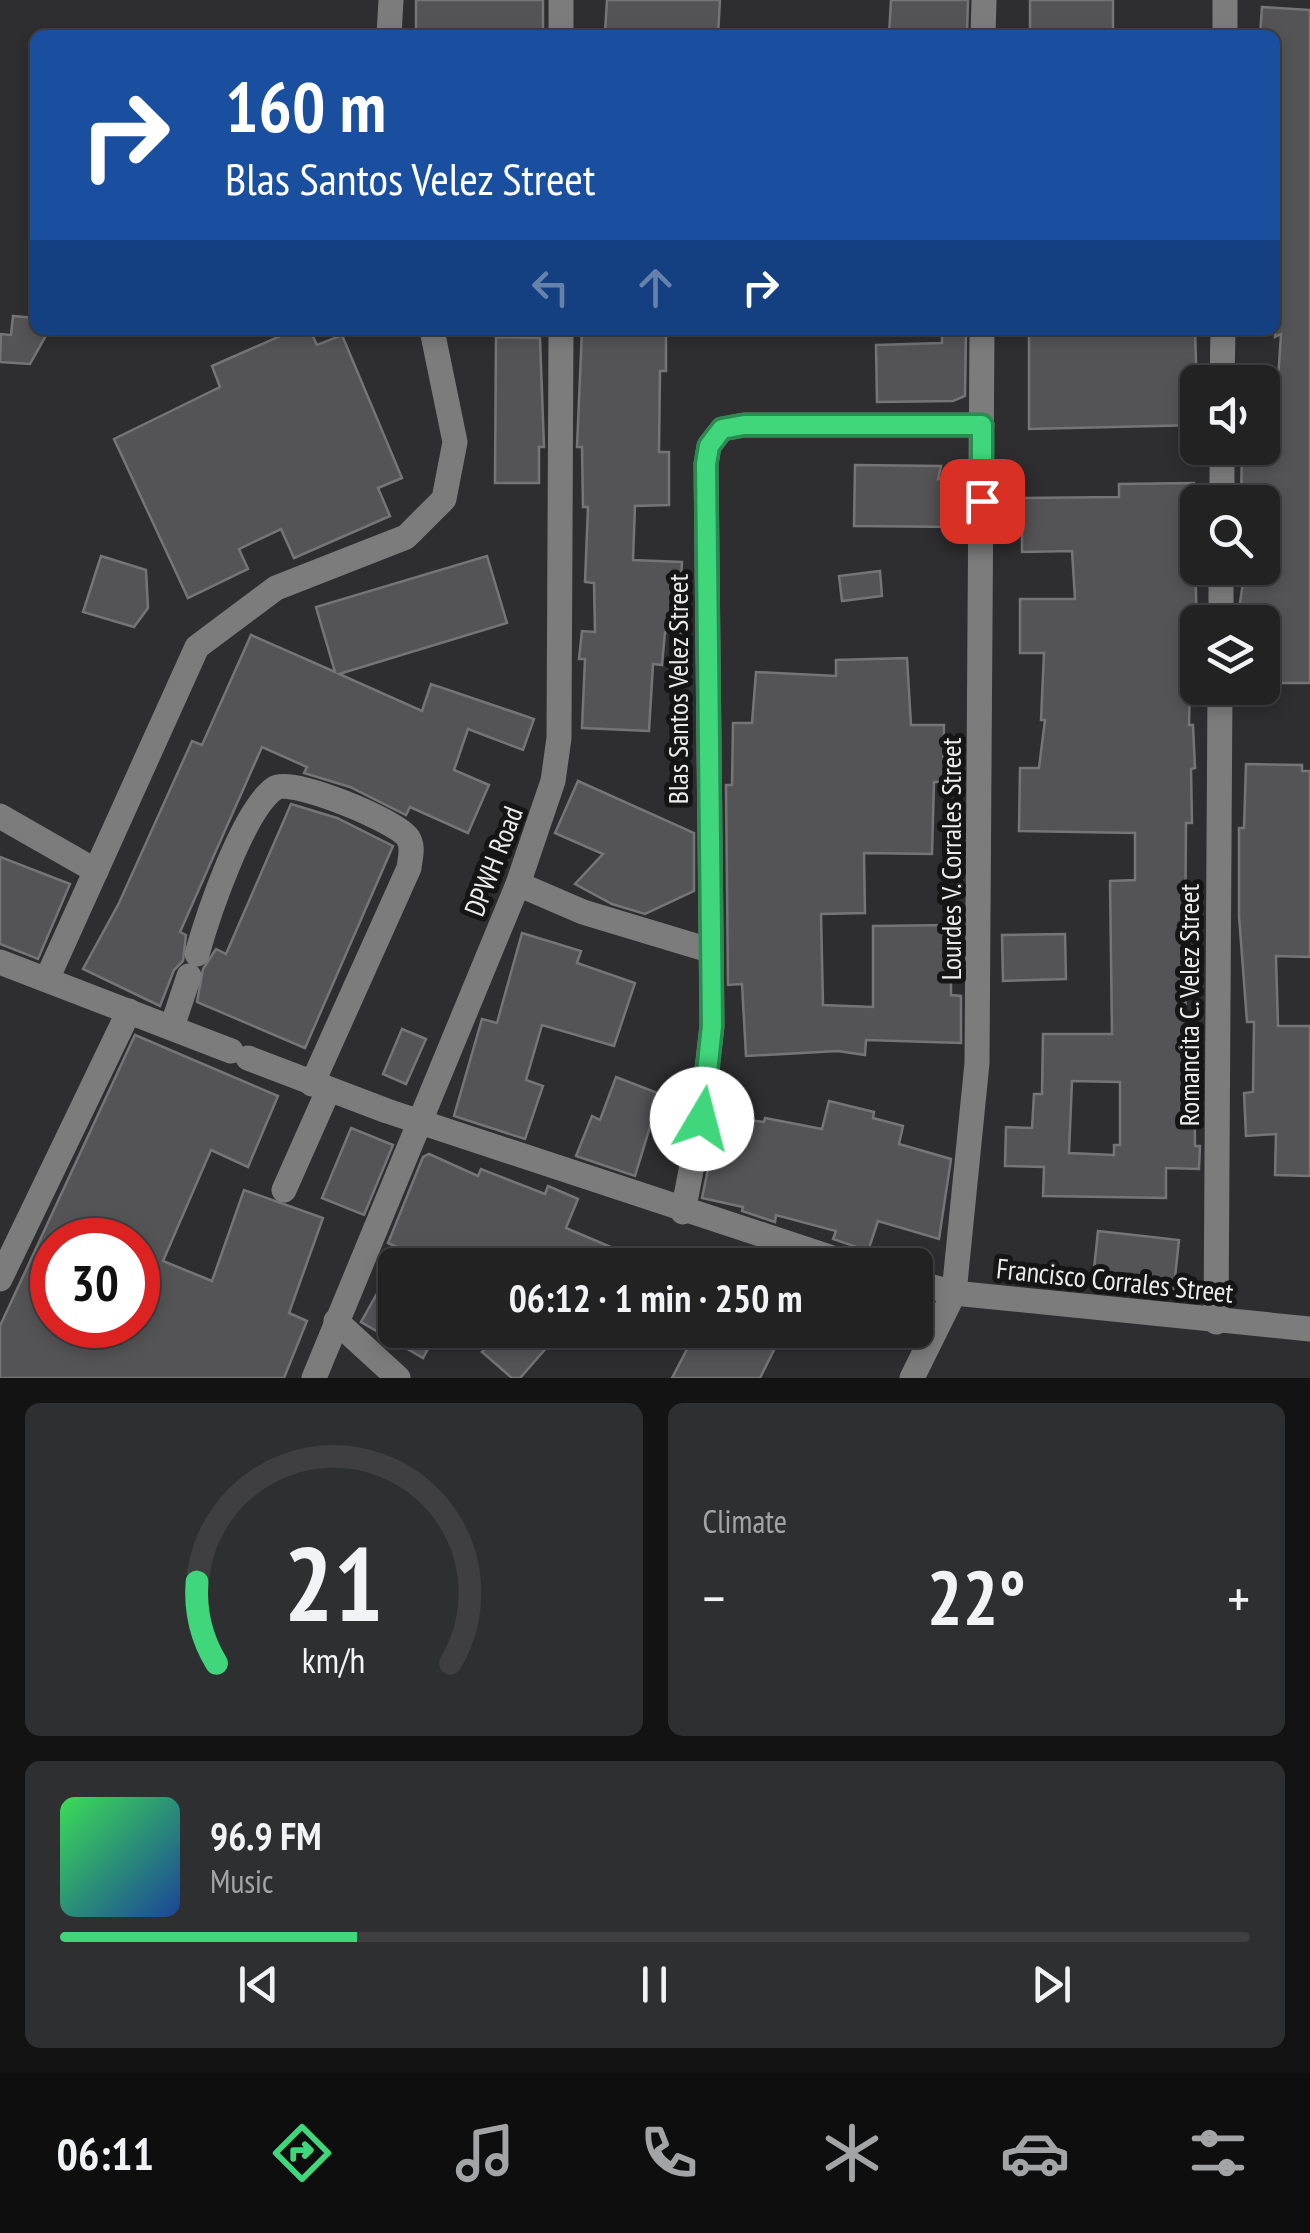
<!DOCTYPE html>
<meta charset="utf-8">
<style>
:root{--surface:#222223;--page:#2e2f30;--text:#f1f3f6;--muted:#a2a4a6;--line:#3f3f41;--accent:#40d77c}
body{margin:0;font-family:"PT Sans Narrow",sans-serif;background:var(--page);color:var(--text);height:100vh;display:flex;flex-direction:column;font-size:38px;white-space:nowrap}
*{box-sizing:border-box;margin:0}
p{font-size:32px;color:var(--muted)}
.icon{flex:none;width:55px;height:55px;fill:none;stroke:currentColor;stroke-width:2;stroke-linecap:round;stroke-linejoin:round}
.map{position:relative;height:1378px;overflow:hidden}
.details{display:flex;flex-direction:column;gap:25px;padding:25px;background:#131313;flex:1}
.details>*{flex:none}
.top-card{position:absolute;left:30px;top:30px;width:1250px;height:305px;border-radius:15px;box-shadow:0 5px 15px #0003,0 0 0 2px var(--line);background:#1a4fa0;color:#fff;overflow:hidden}
.buttons{position:absolute;left:1180px;top:365px;display:grid;gap:20px}
.buttons a{display:grid;place-items:center;width:100px;height:100px;border-radius:15px;background:var(--surface);box-shadow:0 5px 15px #0003,0 0 0 2px var(--line);font-size:50px}
.speed{position:absolute;left:30px;top:1218px;display:flex;gap:20px;font-size:50px;font-weight:700;text-align:center}
.speed>*{display:grid;place-content:center;width:130px;height:130px;border-radius:50%;background:var(--surface);box-shadow:0 5px 15px #0003,0 0 0 2px var(--line);line-height:1}
.speed .limit{border:15px solid #d22;background:#fff;color:#111}
.pin{position:absolute;display:grid;place-items:center;width:85px;height:85px;color:#fff;margin:-42px;border-radius:20px;box-shadow:0 5px 15px #0006}
.me{position:absolute;width:110px;margin:-55px;rotate:8deg;stroke-linejoin:round;filter:drop-shadow(0 0 8px #0008)}
.turn{display:flex;align-items:center;gap:35px;height:210px;padding:0 30px;font-size:45px}
.turn .icon{width:130px;height:130px;stroke-width:2.5}
.turn b{display:block;font-size:70px;line-height:85px}
.lanes{display:flex;align-items:center;height:95px;padding:0 30px;background:#0003;justify-content:center;gap:50px;direction:ltr}
.lanes .off{opacity:.35}
.big{font-size:75px;font-weight:800;line-height:1.1}
.details .card{flex:1;display:flex;flex-direction:column;justify-content:center;gap:15px;min-width:0;padding:0 35px;border-radius:15px;background:var(--page)}
.details .dial{align-items:center;gap:0}
.dial svg{height:260px;overflow:visible;fill:none;stroke:var(--line);stroke-width:7;stroke-linecap:round;text-anchor:middle}
.dial text{fill:var(--text);stroke:none}
.song{display:flex;align-items:center;gap:30px}
.cover{width:120px;height:120px;border-radius:15px;background:linear-gradient(135deg,hsl(130 70% 55%),hsl(220 70% 35%))}
.played{height:10px;border-radius:5px;background:linear-gradient(90deg,var(--accent) 25%,var(--line) 25%)}
.keys{display:flex;justify-content:space-around;direction:ltr}
.heat{display:flex;justify-content:space-between;align-items:center;font-size:55px;direction:ltr}
.details .tiles{flex:1;display:grid;gap:25px;grid-template-columns:1fr 1fr}
.card:last-child{grid-column:span 2}
.trip{position:absolute;left:378px;top:1248px;width:555px;height:100px;border-radius:15px;background:var(--surface);box-shadow:0 5px 15px #0003,0 0 0 2px var(--line);font-weight:800;line-height:100px;text-align:center}
.tab-bar{display:flex;height:160px;justify-content:space-around;align-items:center;background:#0e0e0e;color:var(--muted)}
.tab-bar .icon{width:70px;height:70px}
.tab-bar .selected{color:var(--accent)}
.tab-bar b{font-size:45px;color:var(--text)}
.map>svg:first-child{display:block}
</style>
<div class="map">
<svg width="1310" height="1378" viewBox="0 0 1310 1378">
<rect width="100%" height="100%" fill="#2e2d2f"/>
<g fill="#545356" stroke="#757477" stroke-width="2.5" fill-rule="evenodd">
<rect x="416" y="0" width="127" height="35"/>
<polygon points="607,0 720,0 718,35 605,33"/>
<polygon points="891,0 968,0 967,35 889,35"/>
<rect x="1030" y="0" width="83" height="35"/>
<polygon points="1262,7 1310,10 1310,683 1262,683 1262,622 1257,622 1256,606 1239,609 1244,576 1262,570 1262,502 1241,502 1242,448 1262,448 1262,395 1277,395 1281,334 1275,337 1275,35 1260,35"/>
<polygon points="13,316 35,318 35,330 49,330 30,364 0,362 1,334 11,335"/>
<polygon points="294,330 310,330 317,345 342,335 402,478 378,488 390,516 294,558 281,529 239,549 248,569 188,598 114,439 220,387 212,366"/>
<polygon points="582,330 666,330 666,371 660,371 659,452 669,452 669,505 635,506 633,560 682,562 680,600 688,601 687,633 665,632 662,665 653,664 649,731 582,728 585,659 579,659 582,631 595,632 594,583 585,582 588,507 583,507 582,447 577,447"/>
<polygon points="942,330 966,330 965,396 953,401 877,402 876,345 942,343"/>
<polygon points="1195,330 1198,425 1029,429 1029,334"/>
<polygon points="496,337 540,338 544,447 539,447 539,483 495,483"/>
<polygon points="855,465 941,466 938,479 962,472 960,527 854,526"/>
<path d="M1194,483l3,165h-6l-2,77h4l2,43 -4,1 1,54h-6l-1,128 1,86h8l1,109h5l-1,23 -33,-1v30l-123,-2 1,-29 -39,-1 1,-39 26,1 2,-34h8l1,-60h69l-2,-153 25,-1v-47l-116,-2 1,-63h19l6,-48h-4l3,-67h-24v-54h55l-3,-48 -50,1v-54l97,-1v-13zM1072,1081l48,1v63h-6v10l-45,-2z"/>
<polygon points="101,556 146,570 148,608 134,627 83,612"/>
<polygon points="487,556 507,623 339,674 422,711 431,684 534,719 523,750 468,729 454,770 489,785 468,833 410,807 406,815 350,787 304,773 307,767 262,747 180,932 186,935 183,961 174,970 160,1006 83,969 119,903 192,741 202,745 251,635 335,672 316,607"/>
<polygon points="880,571 882,596 842,601 839,576"/>
<polygon points="907,658 911,725 944,725 943,782 934,782 932,854 864,853 865,913 821,914 823,1005 873,1007 873,926 951,925 951,995 961,996 961,1043 866,1040 865,1055 838,1051 746,1056 742,984 728,985 726,785 732,785 733,723 752,723 756,672 836,676 836,660"/>
<polygon points="1246,764 1302,765 1302,771 1310,771 1310,957 1276,956 1278,1026 1310,1026 1310,1176 1275,1175 1276,1134 1246,1136 1244,1093 1253,1092 1254,1022 1247,1022 1239,916 1239,828 1244,828"/>
<polygon points="578,781 694,833 694,891 645,914 612,904 575,884 603,854 555,833"/>
<polygon points="291,804 337,818 393,846 305,1048 197,1002 203,969 216,949 226,954"/>
<polygon points="0,857 70,884 38,959 0,944"/>
<polygon points="522,933 581,951 577,963 635,983 614,1046 542,1025 526,1080 543,1086 525,1139 454,1116 482,1019 497,1023"/>
<polygon points="1065,934 1066,979 1003,981 1002,935"/>
<polygon points="402,1029 426,1039 406,1084 383,1074"/>
<path d="M135,1035l143,61 -30,71 -37,-17 -48,111 49,20 32,-91 79,28 -34,95 18,8 -23,57h-284v-52zM52,1240h86v85h-86z"/>
<polygon points="616,1077 660,1094 635,1176 576,1156 592,1116 600,1120"/>
<polygon points="829,1101 874,1112 873,1118 903,1126 899,1144 951,1159 939,1239 878,1221 868,1251 833,1239 836,1231 776,1215 775,1222 742,1211 743,1207 702,1198 719,1116 764,1122 765,1118 822,1129"/>
<polygon points="351,1128 393,1145 364,1215 322,1198"/>
<polygon points="429,1154 478,1176 481,1169 545,1194 548,1186 578,1199 566,1228 653,1265 395,1265 395,1330 438,1330 423,1358 361,1322 402,1249 388,1243 423,1157"/>
<polygon points="1098,1231 1179,1240 1173,1296 1092,1288"/>
<polygon points="502,1330 562,1330 520,1378 512,1378 482,1352"/>
<polygon points="697,1330 784,1330 760,1378 672,1378"/>
</g>
<g fill="none" stroke-linecap="round" stroke-linejoin="round">
<g stroke="#7d7c7d" stroke-width="25">
<polyline points="389,35 391,0"/>
<polyline points="561,35 561,0"/>
<polyline points="983,35 984,0"/>
<polyline points="1225,35 1225,0"/>
<polyline points="1222,382 1223,330"/>
<polyline points="1222,502 1222,448"/>
<polyline points="1221,622 1221,568"/>
<polyline points="0,816 96,871"/>
<polyline points="518,884 583,912 709,950"/>
<path d="M197,954c11,-39 46,-144 78,-166 15,-11 123,33 133,50 6,9 2,20 1,30l-97,216"/>
<polyline points="0,962 231,1051"/>
<polyline points="47,979 197,647 276,588 406,537 444,499 455,442 432,330"/>
<polyline points="172,1027 189,976"/>
<polyline points="248,1058 387,1111 854,1265"/>
<polyline points="284,1190 328,1091"/>
<polyline points="683,1212 701,1119 712,1026 706,464 709,446 722,429 744,425 982,425"/>
<polyline points="0,1279 129,1011"/>
<polyline points="915,1282 954,1293 1310,1329"/>
<polyline points="336,1321 398,1378"/>
<polyline points="1216,1322 1220,688"/>
<polyline points="314,1378 518,884 553,781 559,738 561,330"/>
<polyline points="912,1378 954,1293 977,1063 982,330"/>
</g>
</g>
<g fill="none" stroke-linecap="round" stroke-linejoin="round">
<g stroke="#2a8c51" stroke-width="25">
<polyline id="route" points="702,1119 712,1026 706,464 709,446 722,429 744,425 982,425 982,501"/>
</g>
<use href="#route" stroke="#40d77c" stroke-width="18"/>
</g>
<g text-anchor="middle" dominant-baseline="central" stroke-width="10" stroke-linejoin="round" paint-order="stroke">
<g font-size="28" fill="#ececed" stroke="#161516">
<text transform="translate(677 689) rotate(-90)">Blas Santos Velez Street</text>
<text transform="translate(950 859) rotate(-90)">Lourdes V. Corrales Street</text>
<text transform="translate(493 861) rotate(-69)">DPWH Road</text>
<text transform="translate(1188 1005) rotate(-90)">Romancita C. Velez Street</text>
<text transform="translate(1115 1280) rotate(6)">Francisco Corrales Street</text>
</g>
</g>
</svg>
<div class="buttons">
<a><svg class="icon" aria-label="sound" viewBox="0 0 24 24"><path d="M4 9h4l5-4v14l-5-4H4zM17 9q2 3 0 6"/></svg></a>
<a><svg class="icon" aria-label="search" viewBox="0 0 24 24"><circle cx="10" cy="10" r="6"/><path d="M15 15l6 6"/></svg></a>
<a><svg class="icon" aria-label="layers" viewBox="0 0 24 24"><path d="M12 4l9 5-9 5-9-5zM3 14l9 5 9-5"/></svg></a>
</div>
<div class="speed"><div class="limit">30</div></div>
<div class="pin" style="left:982px;top:501px;background:#d93025"><svg class="icon" aria-label="arrive" viewBox="0 0 24 24"><path d="M6 21V4h12l-3 4 3 4H6"/></svg></div>
<svg class="me" style="left:702px;top:1119px" viewBox="-20 -20 40 40"><circle r="19" fill="#fff"/><path d="M0-13L10 11 0 6-10 11z" fill="#40d77c"/></svg>
<div class="trip">06:12 · 1 min · 250 m</div>
<div class="top-card">
<div class="turn"><svg class="icon" aria-label="right" viewBox="0 0 24 24"><path d="M7 20v-9h11M14 6l5 5-5 5"/></svg><div><b>160 m</b>Blas Santos Velez Street</div></div>
<div class="lanes"><svg class="icon off" aria-label="left" viewBox="0 0 24 24"><path d="M17 20v-9H6M10 6l-5 5 5 5"/></svg><svg class="icon off" aria-label="ahead" viewBox="0 0 24 24"><path d="M12 20V5M6 11l6-6 6 6"/></svg><svg class="icon" aria-label="right" viewBox="0 0 24 24"><path d="M7 20v-9h11M14 6l5 5-5 5"/></svg></div>
</div>
</div>
<section class="details">
<div class="tiles">
<div class="card dial"><svg viewBox="0 0 100 80">
<path d="M14 69A42 42 0 1 1 86 69"/>
<path d="M14 69A42 42 0 0 1 8 44" stroke="#40d77c"/>
<text x="50" y="56" font-size="32" font-weight="700">21</text>
<text x="50" y="72" font-size="11">km/h</text>
</svg></div>
<div class="card"><p>Climate</p>
<div class="heat"><a>−</a><b class="big">22°</b><a>+</a></div>
</div>
<div class="card">
<div class="song"><i class="cover"></i><div><b>96.9 FM</b><p>Music</p></div></div>
<div class="played"></div>
<div class="keys"><svg class="icon" aria-label="previous" viewBox="0 0 24 24"><path d="M18 5L8 12l10 7zM5 5v14"/></svg><svg class="icon" aria-label="pause" viewBox="0 0 24 24"><path d="M8 5v14M16 5v14"/></svg><svg class="icon" aria-label="next" viewBox="0 0 24 24"><path d="M6 5l10 7-10 7zM19 5v14"/></svg></div>
</div>
</div>
</section>
<nav class="tab-bar">
<b>06:11</b>
<svg class="icon selected" aria-label="directions" viewBox="0 0 24 24"><path d="M12 3l9 9-9 9-9-9zM9 14v-3h6M13 9l2 2-2 2"/></svg>
<svg class="icon" aria-label="music" viewBox="0 0 24 24"><path d="M9 18V5l10-2v13"/><circle cx="6" cy="18" r="3"/><circle cx="16" cy="16" r="3"/></svg>
<svg class="icon" aria-label="phone" viewBox="0 0 24 24"><path d="M5 4h4l2 5-3 2q2 4 5 5l2-3 5 2v4C11 20 4 13 5 4z"/></svg>
<svg class="icon" aria-label="climate" viewBox="0 0 24 24"><path d="M12 3v18M4 7l16 10M4 17L20 7"/></svg>
<svg class="icon" aria-label="car" viewBox="0 0 24 24"><path d="M5 17H2v-5l4-1 3-4h7l3 4 3 1v5h-3M9 17h6M6 11h13"/><circle cx="7" cy="17" r="2"/><circle cx="17" cy="17" r="2"/></svg>
<svg class="icon" aria-label="filters" viewBox="0 0 24 24"><path d="M4 7h16M4 17h16"/><circle cx="9" cy="7" r="2"/><circle cx="15" cy="17" r="2"/></svg>
</nav>
